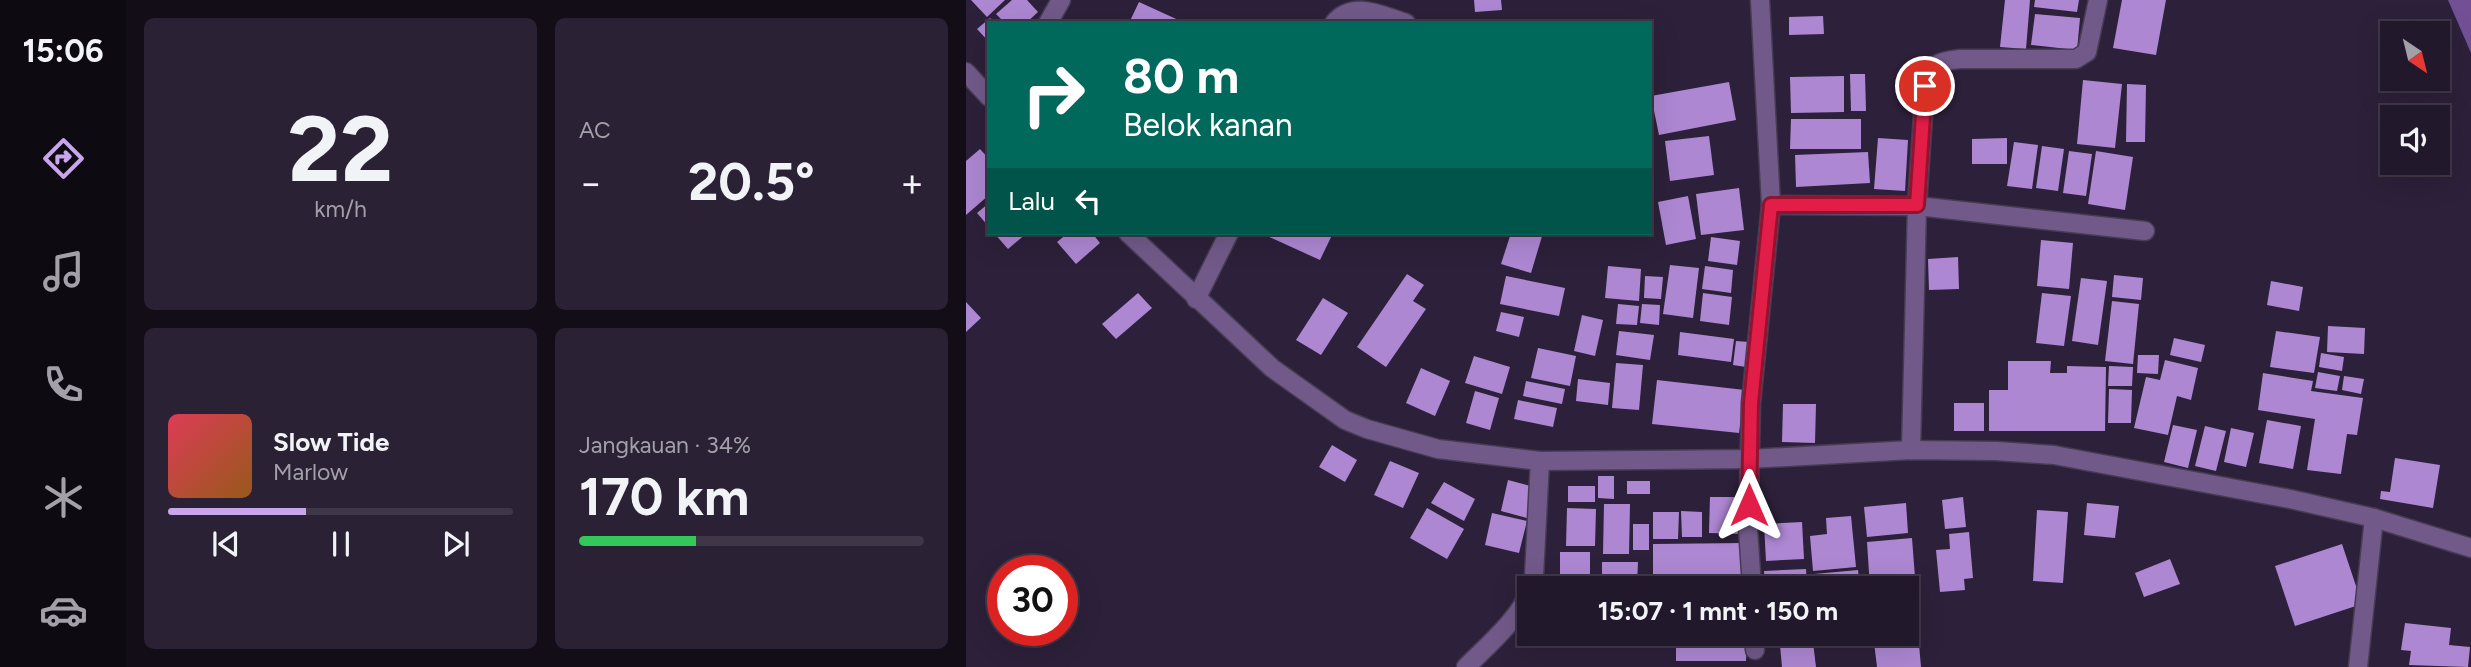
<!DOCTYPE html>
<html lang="id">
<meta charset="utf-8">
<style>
:root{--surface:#22182c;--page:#2a2134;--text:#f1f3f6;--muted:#a2a0a9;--line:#3f3748;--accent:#c9a5ee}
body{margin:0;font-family:Figtree,sans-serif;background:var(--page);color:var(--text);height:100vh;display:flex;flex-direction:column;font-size:26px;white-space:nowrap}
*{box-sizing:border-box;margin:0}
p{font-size:23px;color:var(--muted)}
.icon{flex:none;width:38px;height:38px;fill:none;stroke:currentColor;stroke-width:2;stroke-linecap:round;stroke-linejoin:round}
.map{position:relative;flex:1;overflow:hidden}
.side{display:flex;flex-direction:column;gap:18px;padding:18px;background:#130d18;width:840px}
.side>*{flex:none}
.hud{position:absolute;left:21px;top:21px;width:665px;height:214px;border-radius:0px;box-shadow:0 7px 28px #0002,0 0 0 2px var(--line);background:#00695c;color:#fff;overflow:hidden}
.needle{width:46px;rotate:145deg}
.tools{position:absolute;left:1414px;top:21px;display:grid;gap:14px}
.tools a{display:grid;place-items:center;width:70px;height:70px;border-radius:0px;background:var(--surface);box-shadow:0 7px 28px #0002,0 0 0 2px var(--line);font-size:35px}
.speed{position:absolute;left:21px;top:555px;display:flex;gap:14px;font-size:35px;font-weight:700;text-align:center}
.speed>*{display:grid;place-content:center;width:91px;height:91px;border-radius:50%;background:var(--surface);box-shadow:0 7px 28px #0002,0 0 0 2px var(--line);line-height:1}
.speed .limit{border:10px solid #d22;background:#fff;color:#111}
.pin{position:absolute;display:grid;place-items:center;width:60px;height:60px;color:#fff;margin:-30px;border:4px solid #fff;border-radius:50%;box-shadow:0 2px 7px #0007}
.me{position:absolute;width:77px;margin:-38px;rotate:0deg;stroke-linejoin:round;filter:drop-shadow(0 0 5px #0008)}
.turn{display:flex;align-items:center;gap:24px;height:147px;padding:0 21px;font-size:32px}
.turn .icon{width:91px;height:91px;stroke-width:2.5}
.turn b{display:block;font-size:49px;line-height:60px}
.then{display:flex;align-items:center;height:66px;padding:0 21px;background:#0003;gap:14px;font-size:26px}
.big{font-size:52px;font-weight:700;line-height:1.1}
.side .tile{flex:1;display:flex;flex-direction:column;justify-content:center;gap:10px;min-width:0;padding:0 24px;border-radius:10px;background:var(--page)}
.side .dial{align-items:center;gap:0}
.dial b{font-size:91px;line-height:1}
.song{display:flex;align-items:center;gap:21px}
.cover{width:84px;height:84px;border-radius:10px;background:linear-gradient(135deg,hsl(350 70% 55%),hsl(30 70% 35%))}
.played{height:7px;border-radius:4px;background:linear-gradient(90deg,var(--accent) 40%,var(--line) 40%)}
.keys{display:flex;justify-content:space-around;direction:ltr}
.heat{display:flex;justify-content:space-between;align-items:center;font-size:38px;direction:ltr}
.charge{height:10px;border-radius:5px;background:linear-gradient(90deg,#34c759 34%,var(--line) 0)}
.side .tiles{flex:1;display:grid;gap:18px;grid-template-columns:repeat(2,1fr)}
.trip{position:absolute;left:551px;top:576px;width:402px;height:70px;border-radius:0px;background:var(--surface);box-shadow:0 7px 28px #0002,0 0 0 2px var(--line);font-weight:700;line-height:70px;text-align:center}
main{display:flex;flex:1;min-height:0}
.menu{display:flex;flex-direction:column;width:126px;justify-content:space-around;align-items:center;background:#0e0a12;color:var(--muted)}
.menu .icon{width:49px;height:49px}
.menu .selected{color:var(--accent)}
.menu b{font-size:32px;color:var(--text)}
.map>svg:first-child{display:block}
</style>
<main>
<nav class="menu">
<b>15:06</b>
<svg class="icon selected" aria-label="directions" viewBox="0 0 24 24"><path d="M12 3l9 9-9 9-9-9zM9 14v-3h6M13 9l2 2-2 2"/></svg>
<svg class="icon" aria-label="music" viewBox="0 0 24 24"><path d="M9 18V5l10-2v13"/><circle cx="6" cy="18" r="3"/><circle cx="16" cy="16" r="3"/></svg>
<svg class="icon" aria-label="phone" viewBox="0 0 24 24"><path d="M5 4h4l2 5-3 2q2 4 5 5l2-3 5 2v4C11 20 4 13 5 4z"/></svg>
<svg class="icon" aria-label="climate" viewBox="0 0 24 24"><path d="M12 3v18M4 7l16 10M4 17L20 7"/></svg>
<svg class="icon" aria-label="car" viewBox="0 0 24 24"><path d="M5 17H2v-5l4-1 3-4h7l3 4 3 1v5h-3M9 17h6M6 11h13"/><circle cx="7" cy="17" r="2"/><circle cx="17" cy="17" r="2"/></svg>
</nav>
<section class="side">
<div class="tiles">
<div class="tile dial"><b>22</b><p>km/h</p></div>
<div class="tile"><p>AC</p>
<div class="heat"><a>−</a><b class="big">20.5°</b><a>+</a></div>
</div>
<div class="tile">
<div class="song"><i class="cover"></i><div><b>Slow Tide</b><p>Marlow</p></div></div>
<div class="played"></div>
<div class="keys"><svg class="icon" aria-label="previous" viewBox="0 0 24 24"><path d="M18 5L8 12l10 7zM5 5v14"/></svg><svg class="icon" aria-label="pause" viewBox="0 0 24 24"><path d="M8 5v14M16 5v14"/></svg><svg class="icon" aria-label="next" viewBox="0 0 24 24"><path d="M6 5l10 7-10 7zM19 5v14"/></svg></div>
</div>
<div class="tile"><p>Jangkauan · 34%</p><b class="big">170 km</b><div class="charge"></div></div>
</div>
</section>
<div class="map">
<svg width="1505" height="667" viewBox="0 0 1505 667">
<rect width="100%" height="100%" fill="#2d203a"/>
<polygon fill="#734f95" points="1482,0 1505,0 1505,53"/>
<g fill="#ad87d2">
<polygon points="5,0 39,0 21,17"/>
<polygon points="46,0 61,0 72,12 60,23 39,23 30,14"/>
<polygon points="508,0 535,0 536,10 509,12"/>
<polygon points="1039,0 1064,0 1060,49 1034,47"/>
<polygon points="1069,0 1113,0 1111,12 1068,7"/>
<polygon points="1156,0 1200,0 1190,55 1147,48"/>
<polygon points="173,2 219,23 163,23"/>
<polygon points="1069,14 1114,18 1111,50 1065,45"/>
<polygon points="857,16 858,34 823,35 823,17"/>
<polygon points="24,18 29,23 23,23 23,42 11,29"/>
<polygon points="884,74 899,74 900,111 885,111"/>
<polygon points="878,76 878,112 825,113 824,77"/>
<polygon points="1117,80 1156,84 1149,148 1111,144"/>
<polygon points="763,82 770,120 693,135 685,96"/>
<polygon points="1161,84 1180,85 1179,142 1160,142"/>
<polygon points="825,119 895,119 895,149 824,149"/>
<polygon points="743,136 748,175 704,181 699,141"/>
<polygon points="912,138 942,140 939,191 908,189"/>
<polygon points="1041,138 1041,164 1006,164 1006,139"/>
<polygon points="1048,142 1072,145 1066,189 1041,186"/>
<polygon points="1076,146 1098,149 1092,191 1070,188"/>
<polygon points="14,149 23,159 23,195 0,215 0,161"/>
<polygon points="1103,151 1126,154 1120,196 1097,193"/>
<polygon points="1130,151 1167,157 1159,210 1122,204"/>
<polygon points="902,152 904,183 830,187 829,155"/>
<polygon points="773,188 778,230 735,235 730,194"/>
<polygon points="722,196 730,239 700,245 692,202"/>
<polygon points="23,203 23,227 11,213"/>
<polygon points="28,233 61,233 42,249"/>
<polygon points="102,233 126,233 134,243 110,264 91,242"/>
<polygon points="302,233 367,233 354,260 301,236"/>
<polygon points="545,233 577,233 565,273 535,264"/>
<polygon points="745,237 774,241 771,265 742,261"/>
<polygon points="1075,240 1107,243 1103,289 1071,286"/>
<polygon points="992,257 993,289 963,290 962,259"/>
<polygon points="704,265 733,268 727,318 697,314"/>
<polygon points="642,266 675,269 673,301 639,298"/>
<polygon points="739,266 767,270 765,293 736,289"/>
<polygon points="441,274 458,285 447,301 460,309 420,367 391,347"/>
<polygon points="1148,275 1177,278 1175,300 1146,297"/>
<polygon points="540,276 599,288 593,316 534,304"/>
<polygon points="679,276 697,277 695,299 678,298"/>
<polygon points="1115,278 1141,281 1132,345 1106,341"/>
<polygon points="1305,281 1337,287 1333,311 1301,305"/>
<polygon points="172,293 186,308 150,339 136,324"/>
<polygon points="737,293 766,297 763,325 734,321"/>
<polygon points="1076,293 1105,296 1098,346 1070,343"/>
<polygon points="357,298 382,313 355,355 330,340"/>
<polygon points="1146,301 1173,304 1167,364 1139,361"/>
<polygon points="0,302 15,318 0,332"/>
<polygon points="652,304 673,306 671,325 650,324"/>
<polygon points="676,304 694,305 693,325 674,323"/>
<polygon points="535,312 558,317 553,337 530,331"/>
<polygon points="616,315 637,320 629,356 608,351"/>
<polygon points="1362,326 1399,328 1398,354 1361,352"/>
<polygon points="653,331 688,335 684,360 650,355"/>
<polygon points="1310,331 1354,337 1348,373 1304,367"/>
<polygon points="714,332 768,339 765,362 712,355"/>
<polygon points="1208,338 1239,345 1235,362 1204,355"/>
<polygon points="770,341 783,342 780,367 767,365"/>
<polygon points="572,348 610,356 604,386 565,378"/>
<polygon points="1355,353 1378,357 1376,371 1353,367"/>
<polygon points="1172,355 1193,355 1192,374 1171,373"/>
<polygon points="508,356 544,367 536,394 499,383"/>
<polygon points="1199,360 1232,368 1225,400 1211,396 1202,435 1168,428 1180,377 1194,380"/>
<polygon points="1042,361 1085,361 1084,373 1101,373 1101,366 1140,367 1139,431 1023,431 1023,390 1042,390"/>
<polygon points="650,363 677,365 673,410 646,408"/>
<polygon points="1143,366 1167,367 1166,386 1142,386"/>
<polygon points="455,368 484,381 469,416 440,403"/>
<polygon points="1352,372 1374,376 1371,391 1349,388"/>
<polygon points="1297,373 1347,381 1345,391 1397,398 1391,435 1381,434 1375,474 1341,470 1349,419 1292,410"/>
<polygon points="1378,376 1398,379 1395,394 1376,390"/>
<polygon points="612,379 644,383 642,405 610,401"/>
<polygon points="691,380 779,390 773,433 686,424"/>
<polygon points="560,381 599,389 596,404 557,396"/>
<polygon points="1143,389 1166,390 1165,423 1142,423"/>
<polygon points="509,391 533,398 524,430 500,423"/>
<polygon points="552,400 591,408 587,427 548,419"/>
<rect x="988" y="403" width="30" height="28"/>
<polygon points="817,404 850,404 849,443 816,442"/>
<polygon points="1301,420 1335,426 1327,469 1293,463"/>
<polygon points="1207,425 1231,430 1222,468 1198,462"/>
<polygon points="1239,426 1260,431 1250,471 1229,466"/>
<polygon points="1265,428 1288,433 1280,467 1258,462"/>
<polygon points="366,445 391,460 379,482 353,467"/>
<polygon points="1429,458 1474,465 1467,508 1414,499 1415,491 1424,492"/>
<polygon points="424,461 453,473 437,508 408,495"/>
<polygon points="632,476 648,476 648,499 632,498"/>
<polygon points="542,480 568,487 561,518 535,511"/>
<rect x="661" y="481" width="23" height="13"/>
<polygon points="478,482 509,499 498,521 465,503"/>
<rect x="602" y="486" width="27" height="16"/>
<polygon points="744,497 775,497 775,534 743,533"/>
<polygon points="997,497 1000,527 979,529 976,500"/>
<polygon points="940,503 942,533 901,537 898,507"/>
<polygon points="1121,503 1153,506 1149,538 1118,535"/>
<polygon points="638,504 664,504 663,554 637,554"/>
<polygon points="461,508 498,529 481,559 444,538"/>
<polygon points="601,508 630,509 629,546 600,546"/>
<polygon points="1071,510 1102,512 1097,583 1067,581"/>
<polygon points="715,511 736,512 736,537 716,537"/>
<polygon points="687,512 713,512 712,539 687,539"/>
<polygon points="526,513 561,521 553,553 519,545"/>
<polygon points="885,516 890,567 847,571 844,536 861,534 860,518"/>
<polygon points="836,522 838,559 800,561 798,524"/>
<rect x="667" y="524" width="16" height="26"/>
<polygon points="1003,532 1007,578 998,579 999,590 974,592 970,550 984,549 983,534"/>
<polygon points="946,538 952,617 942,618 942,588 904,588 901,542"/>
<polygon points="778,543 779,588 687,588 687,544"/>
<polygon points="1376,544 1396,604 1329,626 1309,566"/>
<rect x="594" y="552" width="30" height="26"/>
<polygon points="1204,559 1214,584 1178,597 1169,573"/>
<polygon points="636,562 672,562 671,584 636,583"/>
<polygon points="840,569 841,588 799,588 798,571"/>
<polygon points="892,570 894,588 849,588 848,574"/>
<polygon points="942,622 951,622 955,667 911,667 907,634 942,634"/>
<polygon points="1439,623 1485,628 1483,645 1504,647 1502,667 1443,665 1445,651 1435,650"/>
<polygon points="710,634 772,634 772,636 781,636 780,661 710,661"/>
<polygon points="813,634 846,634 850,667 816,667"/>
</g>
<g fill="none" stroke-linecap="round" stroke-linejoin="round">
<g stroke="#483c54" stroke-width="21">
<g id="minor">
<polyline points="82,23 95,0"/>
<path d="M368,23c19,-23 46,-8 72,0"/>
<polyline points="0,72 23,97"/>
<polyline points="805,205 951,206 1179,231"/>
<polyline points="162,233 306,368 379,420 401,429 472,449 574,461 783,459 945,450 1030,451 1088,455 1324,499 1408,518 1505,548"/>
<polyline points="230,299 263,233"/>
<path d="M945,450l6,-244 8,-120c6,-22 13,-25 35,-27h116l11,-7 11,-52"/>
<polyline points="564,588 568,576 574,461"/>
<polyline points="786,588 782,528 785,403 805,205 794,0"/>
<polyline points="788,634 789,650"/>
<path d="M500,667c20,-20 55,-50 64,-77"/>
<polyline points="1392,667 1408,518"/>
</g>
</g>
<use href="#minor" stroke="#715a89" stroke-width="18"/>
</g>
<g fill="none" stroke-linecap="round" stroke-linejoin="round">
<g stroke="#92132f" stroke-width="18">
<polyline id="route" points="783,505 785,403 805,205 951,205 959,86"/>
</g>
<use href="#route" stroke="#e11d48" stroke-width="12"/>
</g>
</svg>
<div class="tools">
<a><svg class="needle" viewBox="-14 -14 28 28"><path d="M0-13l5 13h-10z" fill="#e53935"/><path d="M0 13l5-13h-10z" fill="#a2a0a9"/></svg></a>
<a><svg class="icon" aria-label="sound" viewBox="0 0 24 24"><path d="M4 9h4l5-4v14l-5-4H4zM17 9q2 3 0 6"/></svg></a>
</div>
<div class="speed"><div class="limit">30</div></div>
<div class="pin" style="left:959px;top:86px;background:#d93025"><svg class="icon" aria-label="arrive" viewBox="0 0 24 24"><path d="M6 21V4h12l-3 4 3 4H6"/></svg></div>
<svg class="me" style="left:783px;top:505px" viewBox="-20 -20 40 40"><path d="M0-17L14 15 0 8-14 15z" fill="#e11d48" stroke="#fff" stroke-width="4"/></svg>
<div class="trip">15:07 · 1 mnt · 150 m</div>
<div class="hud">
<div class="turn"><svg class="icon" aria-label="right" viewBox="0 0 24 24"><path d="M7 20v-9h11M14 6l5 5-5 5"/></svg><div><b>80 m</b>Belok kanan</div></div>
<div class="then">Lalu<svg class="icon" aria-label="left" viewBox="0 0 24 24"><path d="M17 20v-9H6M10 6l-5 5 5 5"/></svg></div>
</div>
</div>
</main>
